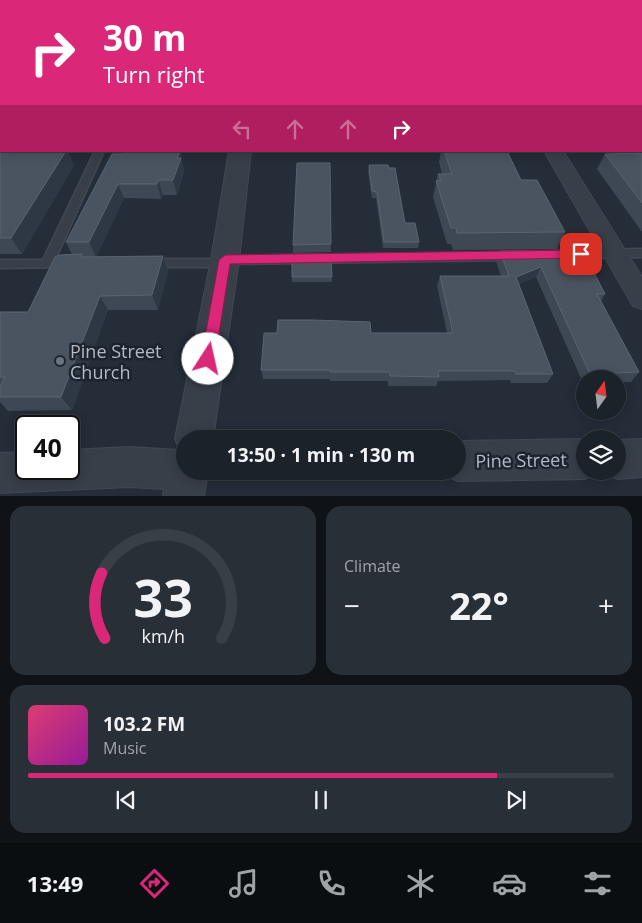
<!DOCTYPE html>
<meta charset="utf-8">
<style>
:root{--surface:#1b222a;--page:#282f36;--text:#f1f3f6;--muted:#a0a4a8;--line:#393f47;--accent:#db2777}
body{margin:0;font-family:"Open Sans",sans-serif;background:var(--page);color:var(--text);height:100vh;display:flex;flex-direction:column;font-size:19px;white-space:nowrap}
*{box-sizing:border-box;margin:0}
p{font-size:16px;color:var(--muted)}
.icon{flex:none;width:28px;height:28px;fill:none;stroke:currentColor;stroke-width:2;stroke-linecap:round;stroke-linejoin:round}
.map{position:relative;height:496px;overflow:hidden}
.side{display:flex;flex-direction:column;gap:10px;padding:10px;background:#0f1317;flex:1}
.side>*{flex:none}
.hud{position:absolute;left:0px;top:0px;width:642px;height:152px;box-shadow:0 2px 12px #0003,0 0 0 1px var(--line);background:#db2777;color:#fff;overflow:hidden}
.needle{width:32px;rotate:14deg}
.tools{position:absolute;left:576px;top:370px;display:grid;gap:10px}
.tools a{display:grid;place-items:center;width:50px;height:50px;border-radius:50%;background:var(--surface);box-shadow:0 2px 12px #0003,0 0 0 1px var(--line);font-size:25px}
.speed{position:absolute;left:15px;top:415px;display:flex;gap:10px;font-size:25px;font-weight:700;text-align:center}
.speed>*{display:grid;place-content:center;width:65px;height:65px;border-radius:50%;background:var(--surface);box-shadow:0 2px 12px #0003,0 0 0 1px var(--line);line-height:1}
.speed .limit{border:2px solid #111;border-radius:8px;background:#fff;color:#111}
.pin{position:absolute;display:grid;place-items:center;width:42px;height:42px;color:#fff;margin:-21px;border-radius:10px;box-shadow:0 2px 8px #0006}
.me{position:absolute;width:55px;margin:-28px;rotate:10deg;stroke-linejoin:round;filter:drop-shadow(0 0 4px #0008)}
.turn{display:flex;align-items:center;gap:18px;height:105px;padding:0 20px;font-size:22px}
.turn .icon{width:65px;height:65px;stroke-width:2.5}
.turn b{display:block;font-size:35px;line-height:42px}
.lanes{display:flex;align-items:center;height:48px;padding:0 20px;background:#0003;justify-content:center;gap:25px;direction:ltr}
.lanes .off{opacity:.35}
.big{font-size:38px;font-weight:700;line-height:1.1}
.side .tile{flex:1;display:flex;flex-direction:column;justify-content:center;gap:8px;min-width:0;padding:0 18px;border-radius:15px;background:var(--page)}
.side .dial{align-items:center;gap:0}
.dial svg{height:130px;overflow:visible;fill:none;stroke:var(--line);stroke-width:7;stroke-linecap:round;text-anchor:middle}
.dial text{fill:var(--text);stroke:none}
.song{display:flex;align-items:center;gap:15px}
.cover{width:60px;height:60px;border-radius:8px;background:linear-gradient(135deg,hsl(340 70% 55%),hsl(300 70% 35%))}
.played{height:5px;border-radius:2px;background:linear-gradient(90deg,var(--accent) 80%,var(--line) 80%)}
.keys{display:flex;justify-content:space-around;direction:ltr}
.heat{display:flex;justify-content:space-between;align-items:center;font-size:28px;direction:ltr}
.side .tiles{flex:1;display:grid;gap:10px;grid-template-columns:1fr 1fr}
.tile:last-child{grid-column:span 2}
.trip{position:absolute;left:176px;top:430px;width:290px;height:50px;border-radius:25px;background:var(--surface);box-shadow:0 2px 12px #0003,0 0 0 1px var(--line);font-weight:700;line-height:50px;text-align:center}
.dock{display:flex;height:80px;justify-content:space-around;align-items:center;background:#0b0e11;color:var(--muted)}
.dock .icon{width:35px;height:35px}
.dock .active{color:var(--accent)}
.dock b{font-size:22px;color:var(--text)}
.map>svg:first-child{display:block}
</style>
<div class="map">
<svg width="642" height="496" viewBox="0 0 642 496">
<rect width="100%" height="100%" fill="#242d38"/>
<g fill="none" stroke-linecap="round" stroke-linejoin="round">
<g stroke="#414852" stroke-width="3">
<g id="service">
<rect x="469" y="0" width="6" height="1"/>
<polygon points="95,151 104,151 55,260 70,261 72,264 70,267 0,268 0,260 43,260"/>
<polygon points="642,249 642,257 556,259 550,255 556,251"/>
<polygon points="513,252 519,256 513,260 230,264 225,267 152,267 148,266 146,263 148,260 152,259 220,259 225,256"/>
</g>
</g>
<g stroke="#414852" stroke-width="2">
<g id="minor">
<polygon points="276,0 303,0 304,1 275,1"/>
<rect x="0" y="29" width="1" height="8"/>
<rect x="641" y="135" width="1" height="12"/>
<polygon points="0,141 1,151 7,151 0,153"/>
<polygon points="544,151 563,151 642,277 642,309 633,306"/>
</g>
</g>
<g stroke="#414852" stroke-width="2">
<g id="tertiary">
<rect x="261" y="0" width="14" height="1"/>
<polygon points="229,151 251,151 239,260 213,439 185,439 185,471 208,471 204,496 163,496 164,489 129,487 0,493 0,453 26,452 26,469 69,469 69,450 129,447 180,450 175,439 211,260"/>
<polygon points="585,439 585,471 599,471 585,479 458,481 444,475 443,471 458,471 458,441"/>
<polygon points="642,439 642,477 618,479 604,473 604,471 618,471 618,440"/>
</g>
</g>
<g stroke="#414852" stroke-width="30">
<g id="primary">
<polyline points="70,1 71,0"/>
<polyline points="0,74 1,73"/>
</g>
</g>
<use href="#service" fill="#383f49" fill-rule="evenodd"/>
<use href="#minor" fill="#383f49" fill-rule="evenodd"/>
<use href="#tertiary" fill="#383f49" fill-rule="evenodd"/>
<use href="#primary" stroke="#565e69" stroke-width="28"/>
</g>
<g fill="#3d4854">
<polygon points="0,0 37,0 38,1 1,1 1,21 0,21"/>
<polygon points="605,0 642,0 642,54 641,53 641,1 605,1"/>
<rect x="0" y="96" width="1" height="28"/>
<polygon points="0,149 74,165 22,254 0,254"/>
<polygon points="126,151 169,151 169,152 180,152 184,172 177,195 163,195 161,199 124,198 96,257 163,256 168,271 158,310 108,310 72,410 8,411 0,402 0,312 28,312 72,254 66,242"/>
<polygon points="441,151 507,151 521,180 565,232 557,249 453,250 451,244 447,244 433,197 438,174 442,174 439,162"/>
<polygon points="642,153 642,232 597,169 605,154"/>
<polygon points="330,163 331,252 293,253 293,245"/>
<polygon points="369,165 405,223 419,242 418,248 383,248 376,198 372,198 368,172"/>
<polygon points="500,251 571,255 605,294 601,301 639,372 631,382 618,382 618,379 585,379 585,383 583,383 536,277 519,284 553,374 547,383 511,383 510,380 438,381 436,386 388,386 388,381 330,381 330,379 263,379 261,370 371,333 447,333 437,286 440,276 501,276 496,261"/>
<polygon points="331,259 332,282 292,282 292,277"/>
</g>
<g fill="#2e3844">
<polygon points="26,0 37,0 38,1 24,1"/>
<polygon points="132,0 140,0 139,1 131,1"/>
<polygon points="66,151 68,151 74,165 22,254 11,238"/>
<polygon points="180,152 184,172 177,195 173,180 177,158"/>
<polygon points="158,180 163,195 161,199 157,184"/>
<polygon points="118,184 124,198 96,257 89,242"/>
<polygon points="163,256 168,271 158,310 152,295"/>
<polygon points="541,267 536,277 511,287 516,277"/>
<polygon points="100,296 108,310 72,410 61,397"/>
</g>
<g fill="#4a5461" stroke="#5a6470">
<polygon points="0,0 26,0 24,1 1,1 1,12 0,12"/>
<polygon points="89,0 132,0 131,1 88,1"/>
<rect x="196" y="0" width="31" height="1"/>
<polygon points="309,0 415,0 417,1 309,1"/>
<polygon points="611,0 642,0 642,44 641,44 641,1 611,1"/>
<rect x="641" y="81" width="1" height="28"/>
<rect x="0" y="96" width="1" height="18"/>
<polygon points="0,149 1,149 1,151 66,151 11,238 0,238"/>
<polygon points="126,151 168,151 167,152 180,152 177,158 181,158 173,180 158,180 157,184 118,184 89,242 66,242 112,154 124,154"/>
<polygon points="444,151 507,151 521,180 537,180 565,232 457,233 456,228 451,228 436,181 441,180 438,174 452,174"/>
<polygon points="642,153 642,203 605,154"/>
<polygon points="297,163 330,163 331,244 293,245"/>
<polygon points="369,165 388,165 389,168 395,168 405,223 415,223 419,242 384,242 377,192 372,191"/>
<polygon points="568,250 571,255 574,255 577,263 589,263 605,294 597,294 639,372 590,374 541,267 516,277 553,374 516,374 515,371 438,371 439,377 390,376 390,372 330,372 330,370 261,370 264,333 277,333 278,320 313,320 370,322 371,333 453,333 440,276 509,276 500,251"/>
<polygon points="82,254 81,257 163,256 152,295 100,296 61,397 0,397 0,387 5,377 0,377 0,312 28,312 55,257 59,255"/>
<polygon points="331,259 332,277 292,277 292,260"/>
</g>
<polygon fill="#db2777" stroke="#8e194d" points="581,250 587,254 581,258 230,264 215,359 213,363 208,365 203,363 201,359 219,260 225,255"/>
<circle fill="#6b7280" stroke="#1d242e" stroke-width="2" cx="60" cy="361" r="5"/>
<g text-anchor="middle" dominant-baseline="central" stroke-width="5" stroke-linejoin="round" paint-order="stroke">
<g font-size="18" fill="#b3bac5" stroke="#1d242e" text-anchor="start">
<text x="70" y="351">Pine Street<tspan x="70" dy="21">Church</tspan></text>
</g>
<g font-size="18" fill="#b3bac5" stroke="#1d242e">
<text transform="translate(521 460) rotate(-1)">Pine Street</text>
</g>
</g>
</svg>
<div class="tools">
<a><svg class="needle" viewBox="-14 -14 28 28"><path d="M0-13l5 13h-10z" fill="#e53935"/><path d="M0 13l5-13h-10z" fill="#a0a4a8"/></svg></a>
<a><svg class="icon" aria-label="layers" viewBox="0 0 24 24"><path d="M12 4l9 5-9 5-9-5zM3 14l9 5 9-5"/></svg></a>
</div>
<div class="speed"><div class="limit">40</div></div>
<div class="pin" style="left:581px;top:254px;background:#d93025"><svg class="icon" aria-label="arrive" viewBox="0 0 24 24"><path d="M6 21V4h12l-3 4 3 4H6"/></svg></div>
<svg class="me" style="left:208px;top:359px" viewBox="-20 -20 40 40"><circle r="19" fill="#fff"/><path d="M0-13L10 11 0 6-10 11z" fill="#db2777"/></svg>
<div class="trip">13:50 · 1 min · 130 m</div>
<div class="hud">
<div class="turn"><svg class="icon" aria-label="right" viewBox="0 0 24 24"><path d="M7 20v-9h11M14 6l5 5-5 5"/></svg><div><b>30 m</b>Turn right</div></div>
<div class="lanes"><svg class="icon off" aria-label="left" viewBox="0 0 24 24"><path d="M17 20v-9H6M10 6l-5 5 5 5"/></svg><svg class="icon off" aria-label="ahead" viewBox="0 0 24 24"><path d="M12 20V5M6 11l6-6 6 6"/></svg><svg class="icon off" aria-label="ahead" viewBox="0 0 24 24"><path d="M12 20V5M6 11l6-6 6 6"/></svg><svg class="icon" aria-label="right" viewBox="0 0 24 24"><path d="M7 20v-9h11M14 6l5 5-5 5"/></svg></div>
</div>
</div>
<section class="side">
<div class="tiles">
<div class="tile dial"><svg viewBox="0 0 100 80">
<path d="M14 69A42 42 0 1 1 86 69"/>
<path d="M14 69A42 42 0 0 1 12 29" stroke="#db2777"/>
<text x="50" y="56" font-size="32" font-weight="700">33</text>
<text x="50" y="72" font-size="11">km/h</text>
</svg></div>
<div class="tile"><p>Climate</p>
<div class="heat"><a>−</a><b class="big">22°</b><a>+</a></div>
</div>
<div class="tile">
<div class="song"><i class="cover"></i><div><b>103.2 FM</b><p>Music</p></div></div>
<div class="played"></div>
<div class="keys"><svg class="icon" aria-label="previous" viewBox="0 0 24 24"><path d="M18 5L8 12l10 7zM5 5v14"/></svg><svg class="icon" aria-label="pause" viewBox="0 0 24 24"><path d="M8 5v14M16 5v14"/></svg><svg class="icon" aria-label="next" viewBox="0 0 24 24"><path d="M6 5l10 7-10 7zM19 5v14"/></svg></div>
</div>
</div>
</section>
<nav class="dock">
<b>13:49</b>
<svg class="icon active" aria-label="directions" viewBox="0 0 24 24"><path d="M12 3l9 9-9 9-9-9zM9 14v-3h6M13 9l2 2-2 2"/></svg>
<svg class="icon" aria-label="music" viewBox="0 0 24 24"><path d="M9 18V5l10-2v13"/><circle cx="6" cy="18" r="3"/><circle cx="16" cy="16" r="3"/></svg>
<svg class="icon" aria-label="phone" viewBox="0 0 24 24"><path d="M5 4h4l2 5-3 2q2 4 5 5l2-3 5 2v4C11 20 4 13 5 4z"/></svg>
<svg class="icon" aria-label="climate" viewBox="0 0 24 24"><path d="M12 3v18M4 7l16 10M4 17L20 7"/></svg>
<svg class="icon" aria-label="car" viewBox="0 0 24 24"><path d="M5 17H2v-5l4-1 3-4h7l3 4 3 1v5h-3M9 17h6M6 11h13"/><circle cx="7" cy="17" r="2"/><circle cx="17" cy="17" r="2"/></svg>
<svg class="icon" aria-label="filters" viewBox="0 0 24 24"><path d="M4 7h16M4 17h16"/><circle cx="9" cy="7" r="2"/><circle cx="15" cy="17" r="2"/></svg>
</nav>
